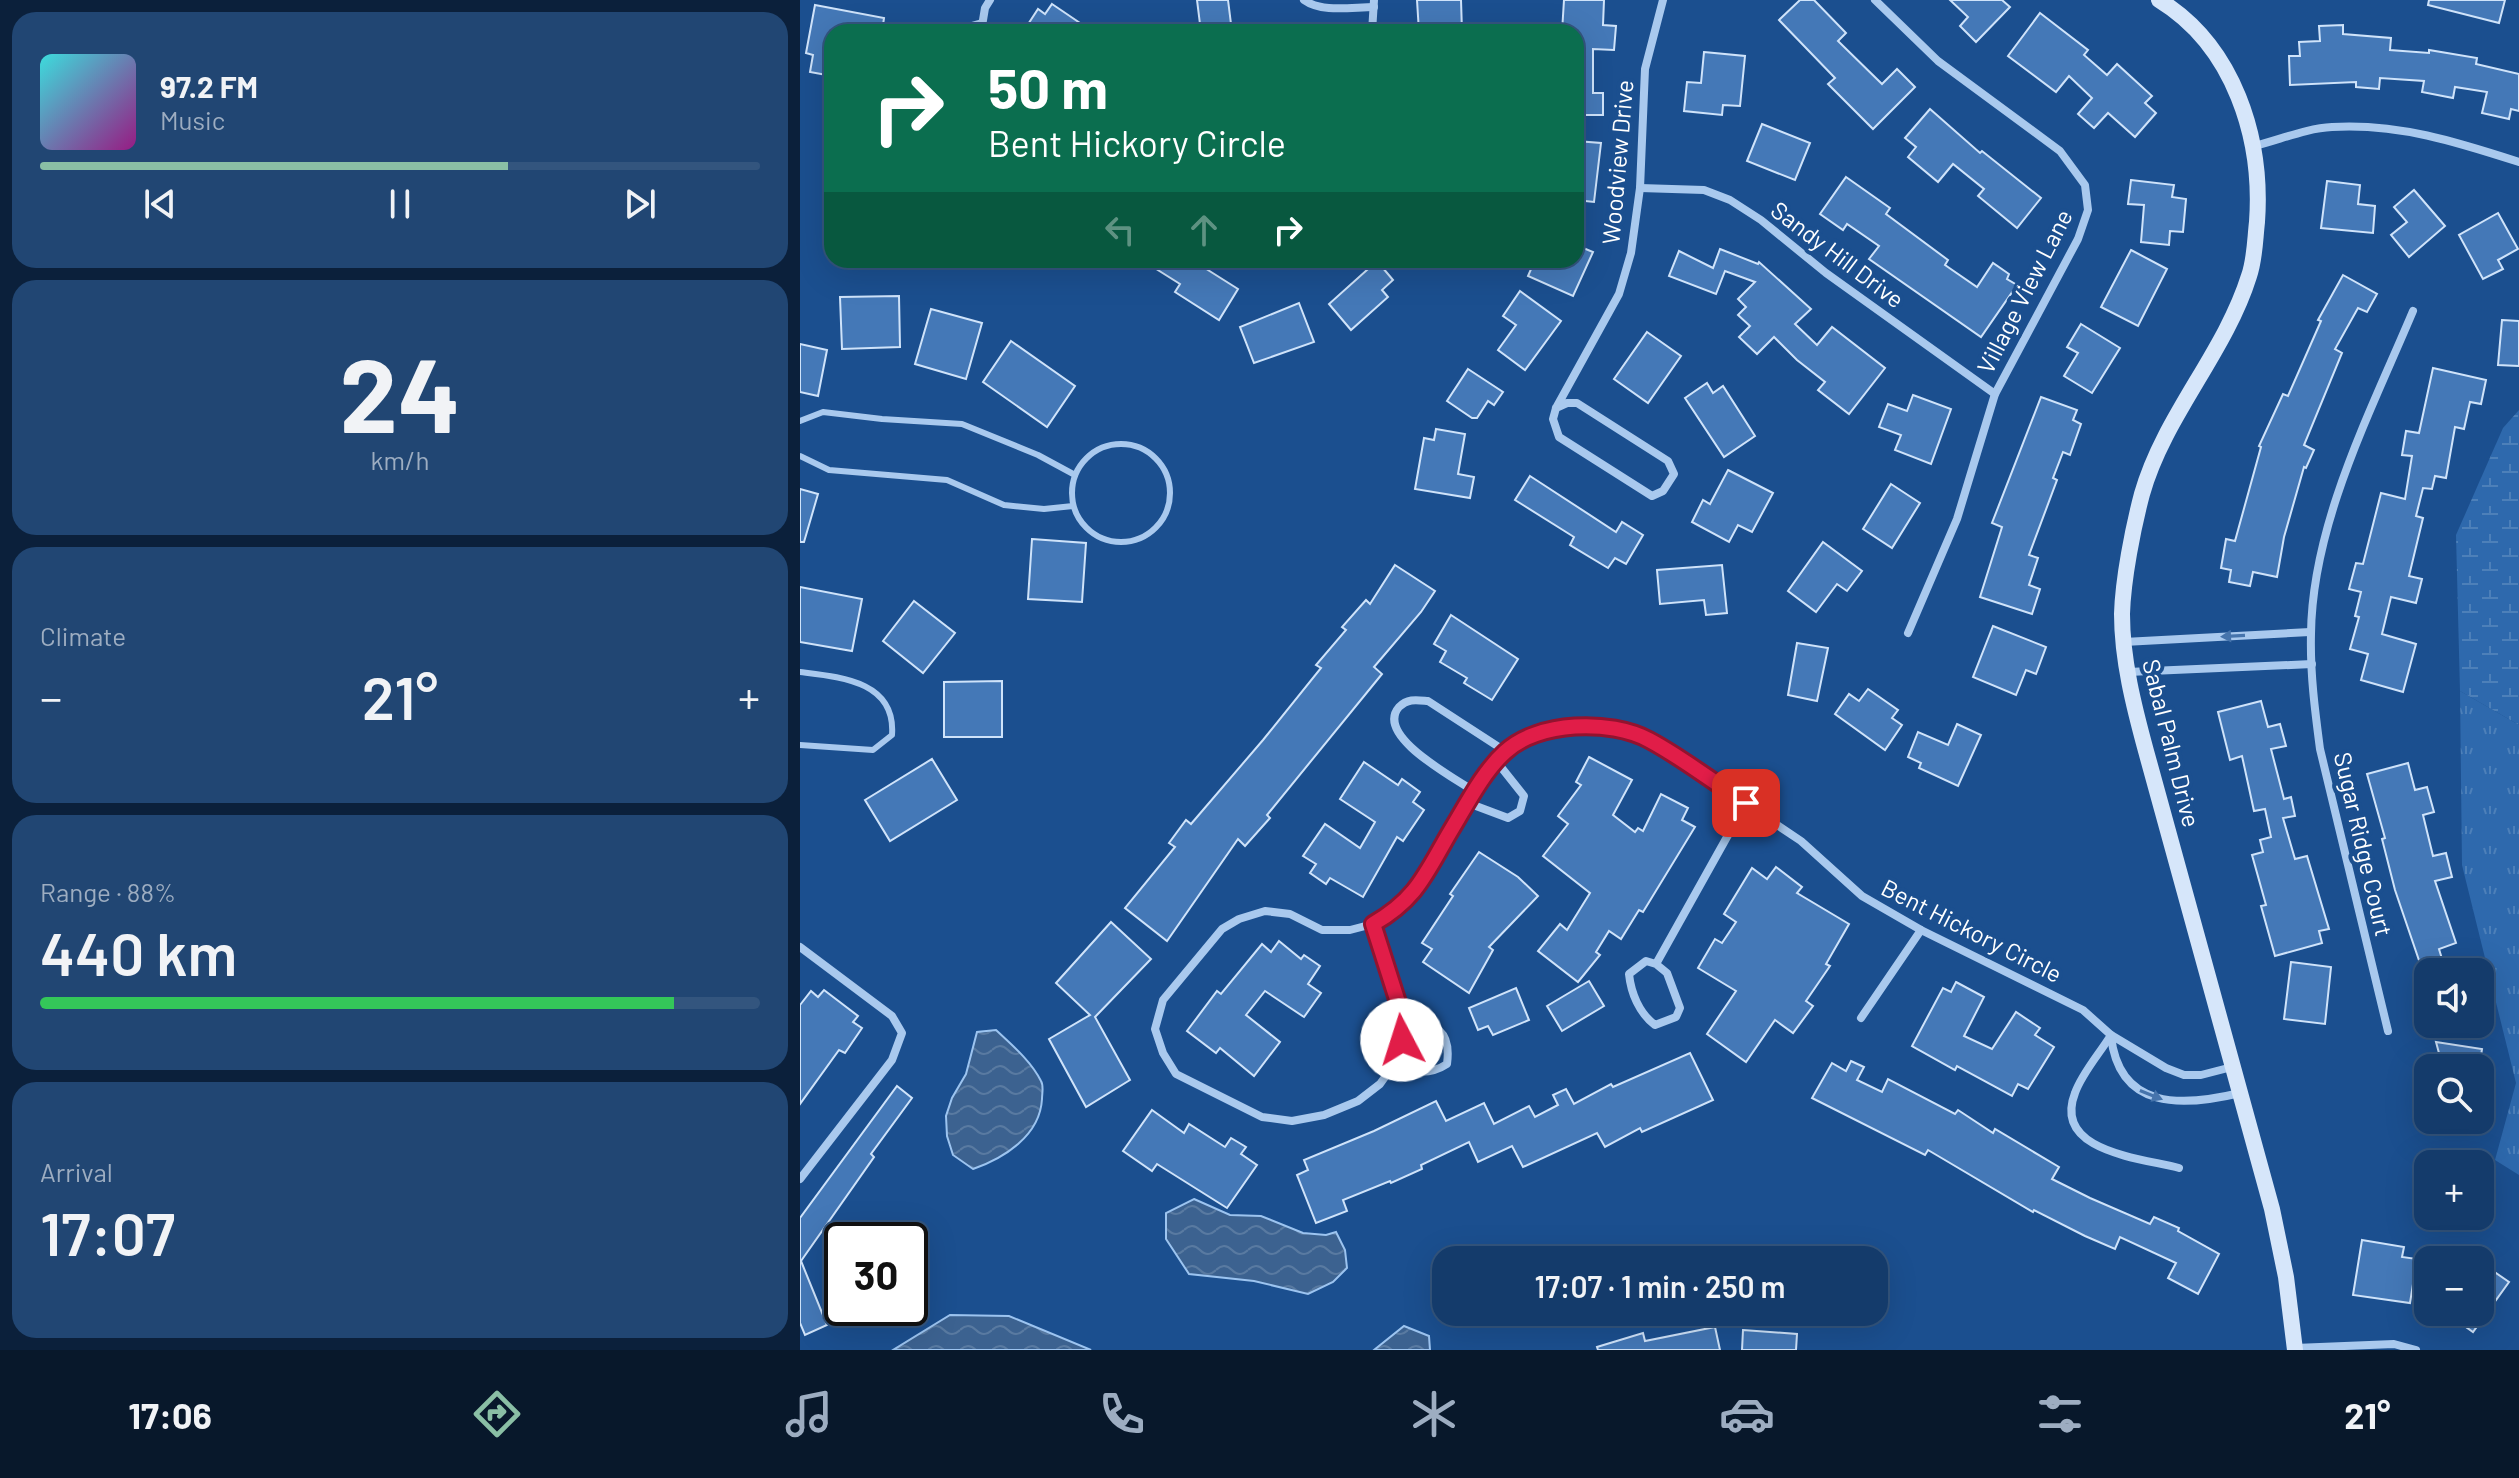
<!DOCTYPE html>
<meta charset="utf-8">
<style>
:root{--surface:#143b6b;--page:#214673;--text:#f1f3f6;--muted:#9dadc1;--line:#33557e;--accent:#8abfa5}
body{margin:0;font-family:Barlow,sans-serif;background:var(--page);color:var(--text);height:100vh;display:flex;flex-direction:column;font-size:30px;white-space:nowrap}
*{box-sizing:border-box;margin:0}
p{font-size:26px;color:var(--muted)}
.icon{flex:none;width:44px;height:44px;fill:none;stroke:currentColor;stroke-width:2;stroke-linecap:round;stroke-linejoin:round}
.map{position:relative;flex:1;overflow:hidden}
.side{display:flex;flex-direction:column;gap:12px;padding:12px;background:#0b203b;width:800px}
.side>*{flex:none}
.top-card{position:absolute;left:24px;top:24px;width:760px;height:244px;border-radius:24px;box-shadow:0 8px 32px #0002,0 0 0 2px var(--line);background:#0b6e4f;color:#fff;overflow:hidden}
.controls{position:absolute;left:1614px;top:958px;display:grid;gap:16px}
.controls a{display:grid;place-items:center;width:80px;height:80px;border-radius:16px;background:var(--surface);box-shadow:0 8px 32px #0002,0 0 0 2px var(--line);font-size:40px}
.speed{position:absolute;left:24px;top:1222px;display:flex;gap:16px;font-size:40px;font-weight:700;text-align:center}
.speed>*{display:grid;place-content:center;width:104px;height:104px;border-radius:50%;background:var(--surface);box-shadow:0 8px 32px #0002,0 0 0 2px var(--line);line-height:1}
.speed .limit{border:4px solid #111;border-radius:12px;background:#fff;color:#111}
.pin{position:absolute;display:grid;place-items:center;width:68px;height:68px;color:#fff;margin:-34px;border-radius:16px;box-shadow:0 4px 12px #0006}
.me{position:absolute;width:88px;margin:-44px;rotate:355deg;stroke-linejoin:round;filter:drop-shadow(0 0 6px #0008)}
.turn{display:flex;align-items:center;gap:28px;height:168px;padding:0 32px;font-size:36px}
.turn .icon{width:104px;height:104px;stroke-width:2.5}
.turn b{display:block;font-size:56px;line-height:68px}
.lanes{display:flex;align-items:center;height:76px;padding:0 32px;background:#0003;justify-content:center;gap:40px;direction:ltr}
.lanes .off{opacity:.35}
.big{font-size:60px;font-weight:600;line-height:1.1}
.side .card{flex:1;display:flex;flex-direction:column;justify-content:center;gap:12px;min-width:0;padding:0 28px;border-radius:24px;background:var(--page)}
.side .dial{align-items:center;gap:0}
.dial b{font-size:104px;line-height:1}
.song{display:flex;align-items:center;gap:24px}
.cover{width:96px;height:96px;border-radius:12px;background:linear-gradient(135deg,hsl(180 70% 55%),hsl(310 70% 35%))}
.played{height:8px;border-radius:4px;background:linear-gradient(90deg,var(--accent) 65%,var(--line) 65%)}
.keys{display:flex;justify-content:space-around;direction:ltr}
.heat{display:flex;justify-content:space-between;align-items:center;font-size:44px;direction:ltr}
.charge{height:12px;border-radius:6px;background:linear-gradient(90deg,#34c759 88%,var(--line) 0)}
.trip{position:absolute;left:632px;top:1246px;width:456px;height:80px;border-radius:24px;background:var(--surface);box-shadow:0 8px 32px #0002,0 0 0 2px var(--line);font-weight:600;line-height:80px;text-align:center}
.tab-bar{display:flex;height:128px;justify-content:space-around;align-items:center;background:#08182b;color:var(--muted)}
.tab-bar .icon{width:56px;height:56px}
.tab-bar .active{color:var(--accent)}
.tab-bar b{font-size:36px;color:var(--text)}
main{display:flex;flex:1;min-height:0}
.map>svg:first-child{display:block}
</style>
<main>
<section class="side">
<div class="card">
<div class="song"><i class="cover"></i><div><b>97.2 FM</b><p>Music</p></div></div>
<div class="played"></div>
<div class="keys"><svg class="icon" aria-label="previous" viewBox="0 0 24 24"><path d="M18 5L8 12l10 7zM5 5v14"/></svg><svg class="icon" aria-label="pause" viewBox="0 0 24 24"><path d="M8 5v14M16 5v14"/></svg><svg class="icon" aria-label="next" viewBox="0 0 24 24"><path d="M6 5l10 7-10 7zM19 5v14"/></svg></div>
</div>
<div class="card dial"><b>24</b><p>km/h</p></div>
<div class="card"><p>Climate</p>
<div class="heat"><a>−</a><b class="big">21°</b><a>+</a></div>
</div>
<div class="card"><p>Range · 88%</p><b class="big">440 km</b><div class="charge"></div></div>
<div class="card"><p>Arrival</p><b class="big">17:07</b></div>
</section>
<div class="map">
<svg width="1719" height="1350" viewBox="0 0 1719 1350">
<defs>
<pattern id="grass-tufts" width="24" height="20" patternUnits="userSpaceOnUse" patternTransform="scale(2)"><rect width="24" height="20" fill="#2e69ad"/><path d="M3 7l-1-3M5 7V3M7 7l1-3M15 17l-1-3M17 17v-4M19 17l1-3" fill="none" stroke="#4d80b9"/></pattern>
<pattern id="wetland-marsh" width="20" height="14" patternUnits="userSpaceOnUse" patternTransform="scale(2)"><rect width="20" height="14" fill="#2e69ad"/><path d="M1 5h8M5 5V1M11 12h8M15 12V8" fill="none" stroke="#4d80b9"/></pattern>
<pattern id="water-waves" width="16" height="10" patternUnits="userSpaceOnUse" patternTransform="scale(2)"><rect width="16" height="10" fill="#3c6290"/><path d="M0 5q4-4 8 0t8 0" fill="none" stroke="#597aa1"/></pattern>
</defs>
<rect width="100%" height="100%" fill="#1b4f8f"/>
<polygon fill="url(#grass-tufts)" points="1660,691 1719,725 1719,1175 1695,1160 1716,1083 1662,865"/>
<polygon fill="url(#wetland-marsh)" points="1719,410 1719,725 1660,691 1656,535 1703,428"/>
<g fill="url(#water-waves)" stroke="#9cc4f0" stroke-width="2">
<path d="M196,1030c16,15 35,31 45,51 3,5 1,12 1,18 -2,37 -38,59 -69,70l-20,-14 -6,-19 -1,-20 6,-18 14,-24 11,-42z"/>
<polygon points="394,1199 430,1215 461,1216 503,1233 526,1235 536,1232 545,1250 547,1268 533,1282 508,1294 454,1281 389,1274 366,1239 366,1213"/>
<polygon points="150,1315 209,1316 291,1350 93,1350"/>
<polygon points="604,1326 629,1336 630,1350 574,1350"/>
</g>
<g fill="#4478b7" stroke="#cfe3fa" stroke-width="2">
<polygon points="397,0 428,0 432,32 401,32"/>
<polygon points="617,0 661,0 662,32 619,32"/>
<polygon points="764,0 804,0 803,25 816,26 814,50 793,49 793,93 803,93 803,115 776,115 776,32 762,32"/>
<polygon points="1000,0 1014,0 1046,33 1038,41 1082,84 1097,69 1115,87 1073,129 1028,84 1035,78 979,20"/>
<polygon points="1150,0 1202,0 1210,7 1176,42 1160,26 1168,17"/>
<polygon points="1629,0 1705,0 1699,23 1628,5"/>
<polygon points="252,4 280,23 274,32 223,32 238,9 245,14"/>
<polygon points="15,5 84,18 82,32 32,32 32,76 10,72 13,55 6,53"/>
<polygon points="1240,13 1288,50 1284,55 1307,75 1317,64 1352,96 1345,103 1356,113 1335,137 1308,113 1294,128 1278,114 1292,98 1269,76 1256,92 1208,56"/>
<polygon points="1543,25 1543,34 1591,38 1590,50 1629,53 1629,50 1677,58 1676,64 1719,74 1719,111 1711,109 1709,119 1682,113 1687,92 1655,87 1653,98 1622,92 1624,81 1580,78 1579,89 1556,87 1556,82 1490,85 1489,56 1500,56 1499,42 1520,41 1519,26"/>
<polygon points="904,52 945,56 940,106 923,105 922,115 884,111 887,82 901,83"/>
<polygon points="1130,109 1180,153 1182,151 1241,198 1217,228 1178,196 1184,189 1153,164 1138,182 1108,157 1116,147 1105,138"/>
<polygon points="962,124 1010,143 995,180 947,161"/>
<polygon points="776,141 801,143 794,202 776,200"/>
<polygon points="1046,177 1090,208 1086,214 1148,260 1145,265 1177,287 1193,263 1209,274 1207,279 1217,285 1181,337 1069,259 1079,246 1047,224 1043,230 1020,214"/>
<polygon points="1331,180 1374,185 1372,197 1386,199 1383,232 1370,231 1369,245 1341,242 1344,205 1328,204"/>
<polygon points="1527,181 1560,185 1558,204 1575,206 1573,233 1521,228"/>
<polygon points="1614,190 1645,226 1609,257 1591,235 1607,222 1594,207"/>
<polygon points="1698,213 1718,249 1698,260 1703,269 1683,279 1659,235"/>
<polygon points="776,245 793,252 773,296 728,276 735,260 776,260"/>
<polygon points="920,249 958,264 959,262 1011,309 995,324 1017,345 1032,327 1085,368 1049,414 1018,390 1025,382 997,360 974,337 957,354 939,337 950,326 938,315 946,307 938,299 955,282 925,271 916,294 869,276 879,251 913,268"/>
<polygon points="1331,250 1367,269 1338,326 1301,307"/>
<polygon points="342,260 392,260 438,289 419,320 375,292 380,284"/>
<polygon points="577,261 593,280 582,290 588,297 551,330 529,304"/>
<polygon points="1543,275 1577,294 1567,312 1558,308 1535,349 1542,353 1504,445 1514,450 1506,468 1504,467 1484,537 1477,577 1453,572 1450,586 1429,582 1431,570 1421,568 1426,539 1435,541 1461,447 1459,446 1483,394 1488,396 1521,321 1518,320"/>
<polygon points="720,291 761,321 725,370 698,350 716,325 703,316"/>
<polygon points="99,296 100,347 42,349 40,297"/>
<polygon points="499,303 514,342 454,363 440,327"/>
<polygon points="131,309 182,323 166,379 115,364"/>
<polygon points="1702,320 1719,321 1719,366 1698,365"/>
<polygon points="1281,324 1320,348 1292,393 1264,376 1278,353 1267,347"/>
<polygon points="847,332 881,356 848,403 814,379"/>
<polygon points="211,341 275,386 247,427 183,382"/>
<polygon points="0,344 27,350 18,396 0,392"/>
<polygon points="1633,368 1686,380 1681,404 1670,402 1664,429 1655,427 1646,478 1635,476 1632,489 1623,488 1616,516 1623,518 1609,576 1622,579 1616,603 1591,597 1582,634 1616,644 1603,692 1561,680 1568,654 1550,649 1559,617 1555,616 1561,592 1549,589 1556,563 1563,564 1581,493 1605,499 1612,456 1602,455 1606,431 1619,433"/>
<polygon points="668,369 703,392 694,405 688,401 677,418 672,418 647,401"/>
<polygon points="907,383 913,393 923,386 955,436 924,457 885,398"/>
<polygon points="1113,395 1151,409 1131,464 1095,450 1101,435 1079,427 1088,404 1107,411"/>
<polygon points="1241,397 1277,410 1273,420 1281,424 1270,455 1263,452 1253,478 1257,480 1229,555 1238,558 1229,585 1240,589 1232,614 1180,597 1202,527 1192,523"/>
<polygon points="636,429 665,434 658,474 674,477 670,498 615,489 624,438 634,440"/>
<polygon points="928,470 973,493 952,532 938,525 929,542 892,522 903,500 910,504"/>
<polygon points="730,476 816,532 822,522 843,535 826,564 815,558 808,568 770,545 774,537 715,500"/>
<polygon points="1091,484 1120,503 1092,548 1063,529"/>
<polygon points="0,489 18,494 4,542 0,542"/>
<polygon points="232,539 286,543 282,602 228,599"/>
<polygon points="1023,542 1062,571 1047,591 1037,584 1016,612 988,591"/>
<polygon points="595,565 635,591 621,612 574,667 582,674 467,815 470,818 445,846 438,839 367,941 325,908 375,847 369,843 386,820 391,824 463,740 521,668 516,665 546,630 542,627 566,600 570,604"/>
<polygon points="922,565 927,613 906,615 904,600 860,604 857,570"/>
<polygon points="0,587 62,599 52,651 0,642"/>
<polygon points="114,601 155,633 123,673 83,641"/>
<polygon points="651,615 718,659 692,700 664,683 667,678 640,662 646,651 634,644"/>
<polygon points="1193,626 1246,647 1236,674 1226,670 1216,695 1173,677"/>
<polygon points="997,643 1028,648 1017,701 988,695"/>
<polygon points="202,681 202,737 144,737 144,682"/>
<polygon points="1068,689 1098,710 1092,718 1102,725 1085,750 1035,714 1049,694 1059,701"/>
<polygon points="1461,701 1468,727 1480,724 1486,746 1471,749 1484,799 1491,797 1495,816 1483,818 1495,859 1507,856 1529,929 1519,931 1522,943 1475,956 1461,906 1466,905 1452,855 1463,852 1460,840 1471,837 1465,809 1454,811 1442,756 1430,760 1418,712"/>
<polygon points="1157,724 1181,735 1158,786 1119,768 1121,763 1108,757 1118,732 1148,745"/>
<polygon points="789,757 832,780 813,815 835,832 838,828 843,831 861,794 888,808 882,820 895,827 843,912 839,910 821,939 809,931 796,952 800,955 778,982 738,951 760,924 767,930 790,893 743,856 768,824 758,816 781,785 776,782"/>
<polygon points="132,759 157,800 90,841 65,800"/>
<polygon points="564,762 598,785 602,779 620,792 613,802 624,810 603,841 597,837 563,897 530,878 526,884 510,873 516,864 503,856 525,824 560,848 575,822 540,799"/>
<polygon points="1608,763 1615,790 1627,787 1634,812 1623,815 1633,856 1646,853 1652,877 1635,881 1656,943 1639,949 1646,972 1623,972 1595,890 1582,839 1585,838 1567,774"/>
<polygon points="679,852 718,877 738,896 689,947 693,950 669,993 623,962 632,949 622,943 653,896 650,894"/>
<polygon points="976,867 1002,887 997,893 1049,924 1026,964 1030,966 1006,1001 1013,1006 993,1033 975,1020 946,1062 907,1034 936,991 898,968 915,939 922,943 936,922 924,914 952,868 967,879"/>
<polygon points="311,922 351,959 295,1017 330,1080 286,1107 249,1039 290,1015 256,983"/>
<polygon points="479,941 501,959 504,955 520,966 508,984 521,993 504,1017 465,991 446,1015 480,1042 454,1076 420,1048 416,1053 387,1031 417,991 421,994 462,944 471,952"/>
<polygon points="1491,962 1531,967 1525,1024 1484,1019"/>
<polygon points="789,981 804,1006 762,1031 747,1006"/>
<polygon points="1156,982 1184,997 1164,1036 1192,1049 1216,1012 1240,1028 1235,1035 1254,1047 1228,1089 1218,1084 1212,1096 1157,1066 1155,1070 1112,1046 1143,988 1151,992"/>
<polygon points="716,988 729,1020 693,1035 688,1026 678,1030 669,1008"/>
<polygon points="24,990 58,1016 53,1022 62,1028 45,1053 39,1050 0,1104 0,1005 11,991 18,997"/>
<polygon points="1636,1042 1682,1049 1679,1068 1643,1068"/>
<polygon points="890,1053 913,1100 842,1132 840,1128 805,1147 797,1133 723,1167 712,1146 678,1162 669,1142 621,1165 622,1169 591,1183 590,1181 543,1200 547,1211 516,1223 497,1175 508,1170 504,1160 574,1131 636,1101 646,1121 684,1103 694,1124 729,1106 735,1117 758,1105 753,1095 766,1089 774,1104 811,1084 813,1087"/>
<polygon points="1051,1061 1064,1067 1057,1080 1082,1092 1088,1079 1155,1114 1158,1110 1193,1133 1195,1129 1259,1167 1252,1179 1290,1198 1350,1224 1354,1217 1379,1228 1378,1231 1419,1254 1398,1294 1368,1278 1376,1263 1320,1237 1315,1249 1285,1236 1234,1210 1233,1212 1128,1150 1125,1155 1012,1098 1032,1063 1046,1071"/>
<polygon points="97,1086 112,1098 71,1154 74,1157 1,1261 27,1325 5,1335 0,1323 0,1218"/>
<polygon points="352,1110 384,1133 389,1124 425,1147 431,1138 446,1147 441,1154 457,1165 427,1208 357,1164 352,1171 323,1151"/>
<polygon points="1562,1240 1604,1247 1602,1257 1617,1259 1610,1303 1553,1295"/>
<polygon points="1680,1262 1709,1282 1673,1332 1645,1312 1680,1312"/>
<polygon points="915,1327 920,1350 798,1350 797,1347 843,1333 845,1341"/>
<polygon points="943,1330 997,1334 996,1350 942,1350"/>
</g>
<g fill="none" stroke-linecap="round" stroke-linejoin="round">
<g stroke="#a9c9ee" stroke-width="6">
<polyline points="0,421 23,412 82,419 162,424 238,455 275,475"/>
<circle cx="321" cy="493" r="49"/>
<polyline points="0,456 29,470 147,480 204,505 244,509 273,506"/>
<path d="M0,672c40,5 96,9 92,63l-19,15 -73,-5"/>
</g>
<g stroke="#a9c9ee" stroke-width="8">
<path d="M504,0c18,13 48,7 70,7"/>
<polyline points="1075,0 1138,61 1260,151 1285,185 1288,210 1278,239 1195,394 1157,519 1108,633"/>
<polyline points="151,32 182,23"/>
<polyline points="181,32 185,8 190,0"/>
<polyline points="572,32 574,0"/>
<path d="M1454,146c25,-6 53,-18 78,-19 66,-4 125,15 187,35"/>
<polyline points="840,188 904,190 930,200 961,220 1026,273 1195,394"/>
<polyline points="756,408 767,403 777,403 868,461 874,474 863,491 852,496 759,437 753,419 756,408 819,294 831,253 840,188 845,69 863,0"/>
<polyline points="1324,642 1510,632"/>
<polyline points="1328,672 1512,664"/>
<path d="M675,792c-20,-14 -101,-56 -76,-85 9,-9 18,-7 29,-6l77,50"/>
<polyline points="668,803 708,818 720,811 724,796 697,762"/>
<polyline points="573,924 603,1018 602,1040 595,1063 580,1084 558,1101 524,1115 492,1121 462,1117 376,1074 363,1053 355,1029 363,1000 422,929 439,919 465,911 490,914 522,930 550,930 573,924 596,911 612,895 675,792 705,751 734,734 766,727 806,727 847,738 1001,841 1062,896 1121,930 1283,1010 1311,1035 1366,1068 1384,1075 1401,1075 1432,1067"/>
<polyline points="0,947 92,1016 102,1033 92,1060 0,1179"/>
<path d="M856,964l11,9 13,35 -4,9 -21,8c-16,-12 -24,-32 -26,-51l17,-13 10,3 90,-161"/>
<polyline points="1061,1018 1121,930"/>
<path d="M1588,1031l-68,-282c-5,-38 -10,-76 -9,-115 1,-110 60,-223 102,-323"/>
<path d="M1311,1035c-11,18 -29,38 -36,58 -23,59 67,65 104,75"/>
<path d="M1311,1036c8,74 71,71 129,57"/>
<path d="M592,1066c20,6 37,10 55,-2 5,-37 -14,-39 -44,-46"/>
<polyline points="1495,1348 1594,1344 1616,1350"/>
</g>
<path stroke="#d6e6fa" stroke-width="16" d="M1359,0c75,46 104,138 98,222 -2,17 -2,37 -8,54 -24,77 -85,140 -107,218 -9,34 -19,85 -20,120 0,46 12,93 24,137l126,458 14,68 9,73"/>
</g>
<defs><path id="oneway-solid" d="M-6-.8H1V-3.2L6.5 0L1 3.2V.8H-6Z" transform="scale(2)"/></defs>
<g fill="#4674ac">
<use href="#oneway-solid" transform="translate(1433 636) rotate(177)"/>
<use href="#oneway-solid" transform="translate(1351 1095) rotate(22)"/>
</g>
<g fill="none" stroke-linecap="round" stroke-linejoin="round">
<g stroke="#92132f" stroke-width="20">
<path id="route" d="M602,1040l1,-22 -30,-94c44,-25 53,-51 77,-92 16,-26 32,-59 55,-80 33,-31 105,-33 144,-12 34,18 65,43 97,63"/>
</g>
<use href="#route" stroke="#e11d48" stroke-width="14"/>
</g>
<g text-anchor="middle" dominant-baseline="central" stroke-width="8" stroke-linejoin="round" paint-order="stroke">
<g font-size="24" fill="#fff" stroke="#1b4f8f">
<text transform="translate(817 162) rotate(-85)">Woodview Drive</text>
<text transform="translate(1038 254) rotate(37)">Sandy Hill Drive</text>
<text transform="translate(1224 291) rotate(-63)">Village View Lane</text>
<text transform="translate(1372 743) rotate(76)">Sabal Palm Drive</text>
<text transform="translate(1564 844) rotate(77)">Sugar Ridge Court</text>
<text transform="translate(1172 930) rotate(27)">Bent Hickory Circle</text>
</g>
</g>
</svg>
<div class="controls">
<a><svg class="icon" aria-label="sound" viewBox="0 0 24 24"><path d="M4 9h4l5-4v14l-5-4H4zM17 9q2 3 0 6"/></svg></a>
<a><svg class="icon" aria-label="search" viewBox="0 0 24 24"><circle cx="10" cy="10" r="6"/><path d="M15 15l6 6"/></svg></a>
<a>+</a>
<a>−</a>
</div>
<div class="speed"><div class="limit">30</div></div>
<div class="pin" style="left:946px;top:803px;background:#d93025"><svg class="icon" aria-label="arrive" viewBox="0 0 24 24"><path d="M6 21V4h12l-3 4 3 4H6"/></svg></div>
<svg class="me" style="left:602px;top:1040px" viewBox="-20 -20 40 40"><circle r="19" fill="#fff"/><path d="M0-13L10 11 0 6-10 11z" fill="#e11d48"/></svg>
<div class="trip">17:07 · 1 min · 250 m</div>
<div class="top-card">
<div class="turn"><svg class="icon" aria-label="right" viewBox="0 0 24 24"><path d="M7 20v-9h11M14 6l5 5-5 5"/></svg><div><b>50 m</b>Bent Hickory Circle</div></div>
<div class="lanes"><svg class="icon off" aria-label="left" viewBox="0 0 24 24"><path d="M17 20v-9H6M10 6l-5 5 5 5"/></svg><svg class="icon off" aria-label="ahead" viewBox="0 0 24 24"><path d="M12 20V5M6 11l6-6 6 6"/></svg><svg class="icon" aria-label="right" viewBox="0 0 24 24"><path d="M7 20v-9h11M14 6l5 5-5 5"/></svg></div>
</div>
</div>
</main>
<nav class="tab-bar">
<b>17:06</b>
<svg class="icon active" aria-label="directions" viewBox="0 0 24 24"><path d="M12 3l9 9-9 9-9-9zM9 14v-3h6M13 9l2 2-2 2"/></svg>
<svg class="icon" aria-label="music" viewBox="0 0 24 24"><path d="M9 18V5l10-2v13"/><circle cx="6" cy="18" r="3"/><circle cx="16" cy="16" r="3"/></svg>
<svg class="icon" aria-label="phone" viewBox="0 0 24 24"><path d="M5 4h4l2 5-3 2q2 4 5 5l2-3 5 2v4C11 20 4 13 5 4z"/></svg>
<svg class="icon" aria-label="climate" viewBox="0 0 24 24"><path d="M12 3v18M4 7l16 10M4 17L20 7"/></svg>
<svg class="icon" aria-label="car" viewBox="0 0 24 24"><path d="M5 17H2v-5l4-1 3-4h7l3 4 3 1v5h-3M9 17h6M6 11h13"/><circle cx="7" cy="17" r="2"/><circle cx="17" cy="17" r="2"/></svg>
<svg class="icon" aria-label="filters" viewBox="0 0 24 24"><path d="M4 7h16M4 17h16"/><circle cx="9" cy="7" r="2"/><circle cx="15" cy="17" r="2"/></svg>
<b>21°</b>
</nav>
